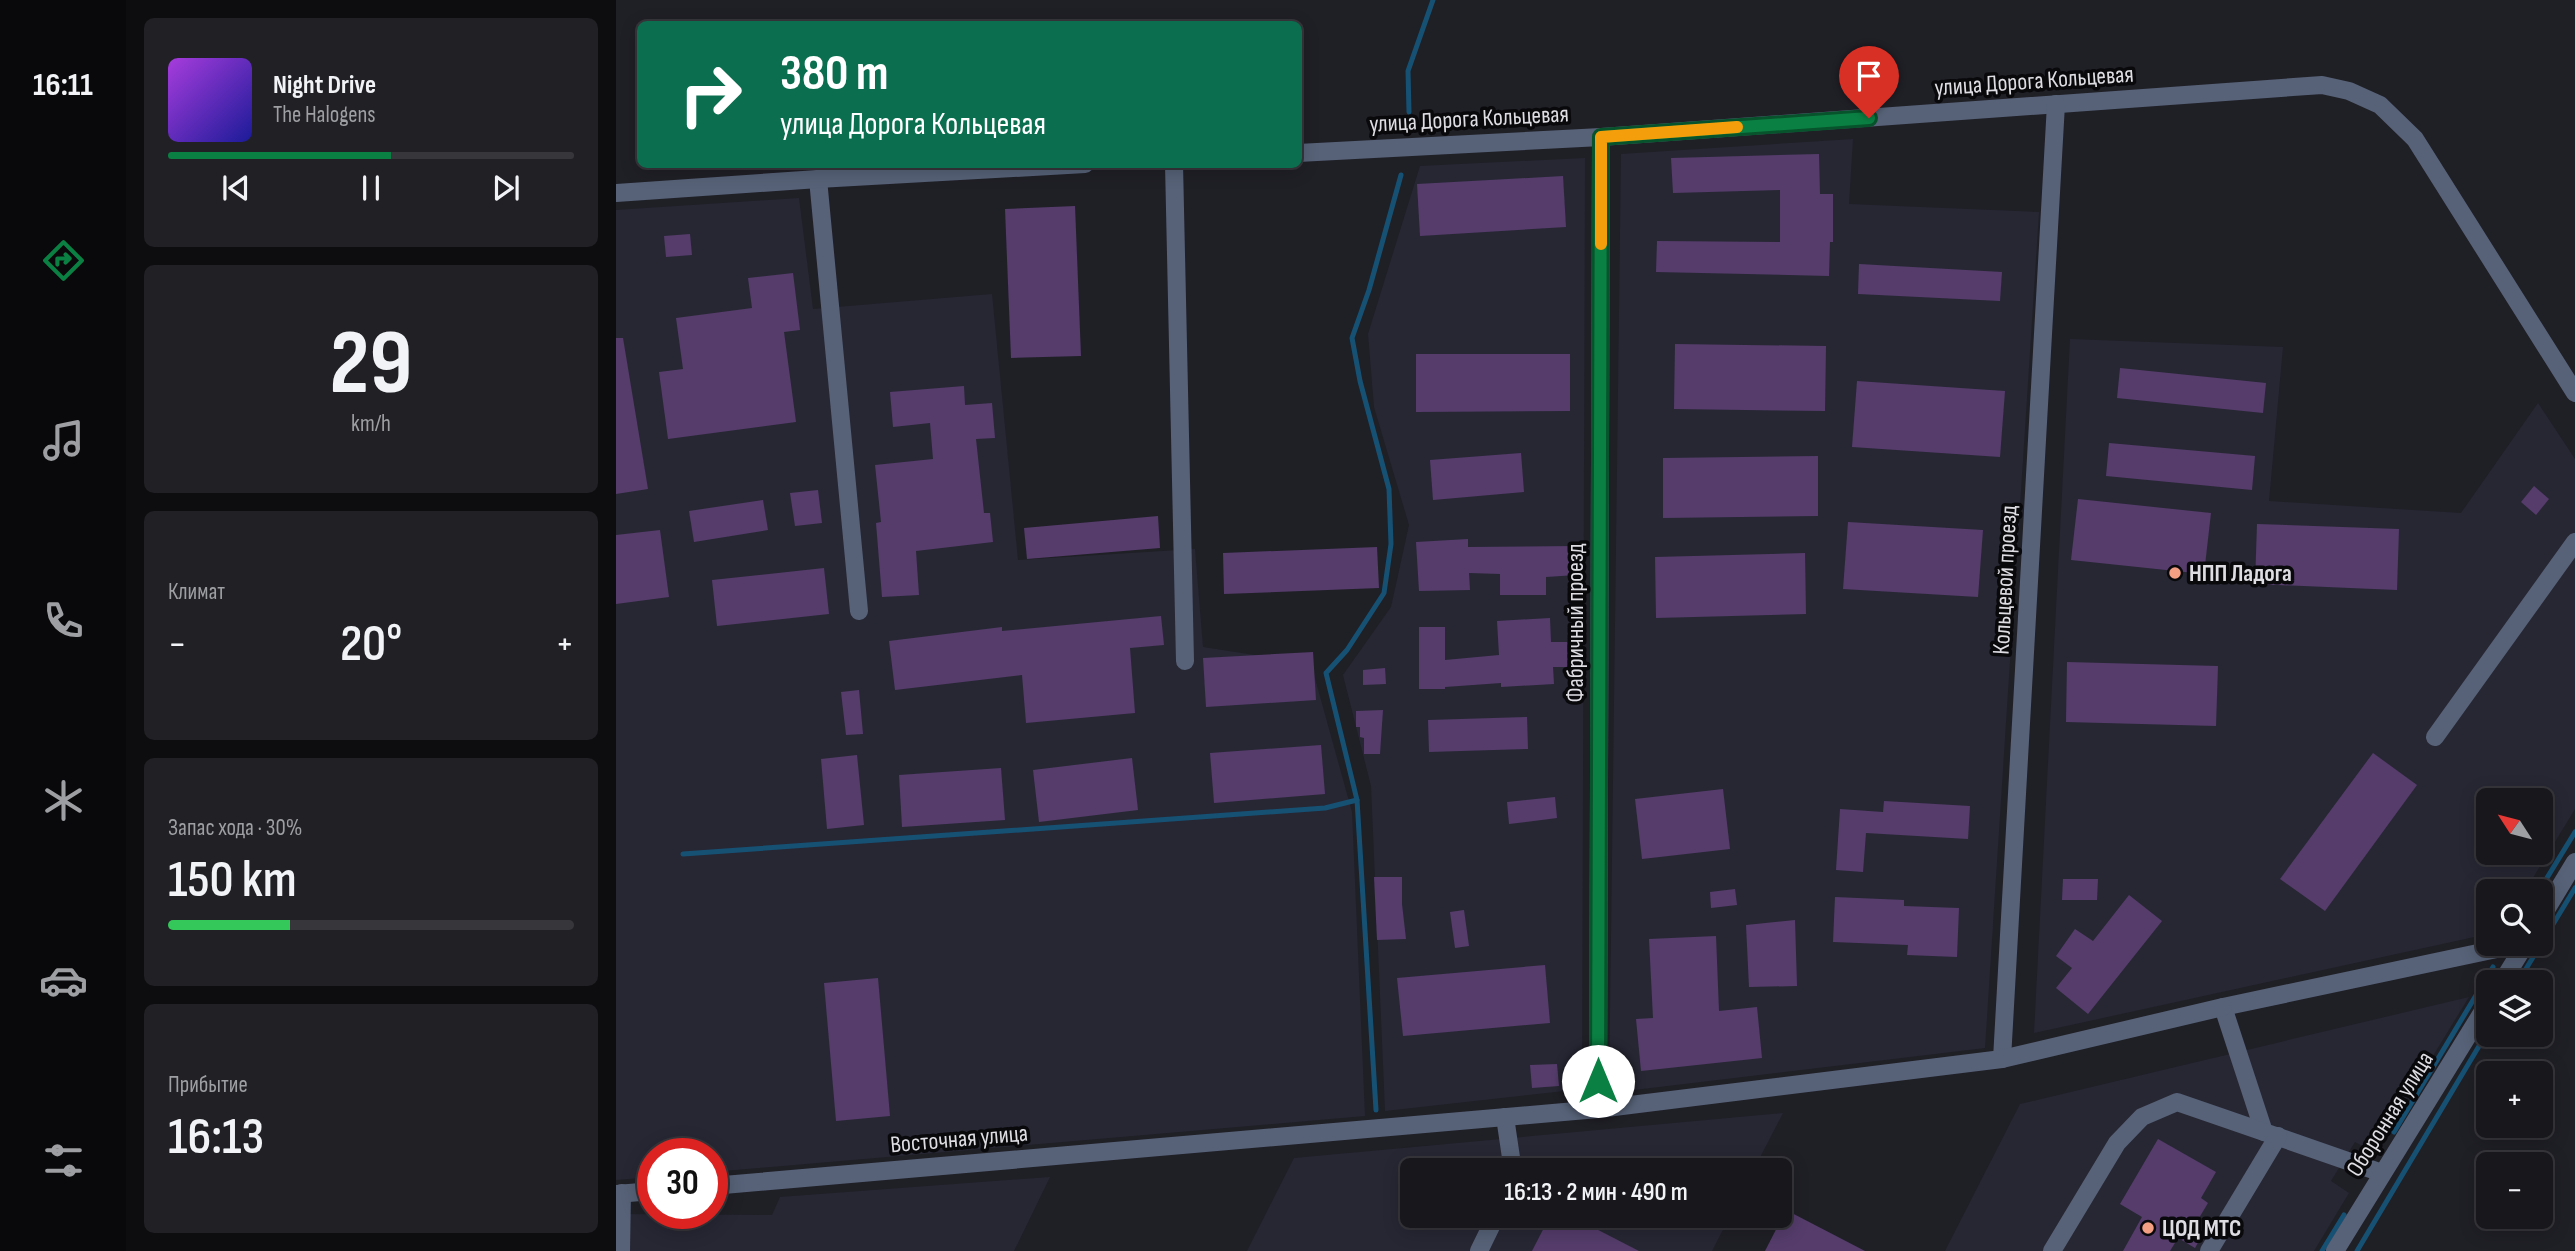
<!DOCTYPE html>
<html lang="ru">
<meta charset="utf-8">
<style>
:root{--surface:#17171c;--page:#202025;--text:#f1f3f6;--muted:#9e9fa3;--line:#36363b;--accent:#0b8043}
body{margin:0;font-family:"Sofia Sans Condensed",sans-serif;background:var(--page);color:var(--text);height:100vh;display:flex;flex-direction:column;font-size:26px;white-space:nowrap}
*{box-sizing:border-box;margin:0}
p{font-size:23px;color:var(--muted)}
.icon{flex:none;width:38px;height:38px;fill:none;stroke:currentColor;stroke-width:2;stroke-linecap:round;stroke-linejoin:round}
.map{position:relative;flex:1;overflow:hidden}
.drawer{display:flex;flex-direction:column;gap:18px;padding:18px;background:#0d0d0f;width:490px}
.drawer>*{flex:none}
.top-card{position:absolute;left:21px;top:21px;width:665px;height:147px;border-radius:10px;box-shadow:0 4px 18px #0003,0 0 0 2px var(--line);background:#0b6e4f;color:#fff;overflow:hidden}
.needle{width:46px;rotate:306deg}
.controls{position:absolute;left:1860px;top:788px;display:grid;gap:14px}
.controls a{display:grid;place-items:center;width:77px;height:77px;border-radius:10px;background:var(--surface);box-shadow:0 4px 18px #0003,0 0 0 2px var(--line);font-size:35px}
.speed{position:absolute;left:21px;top:1138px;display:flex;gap:14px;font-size:35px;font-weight:700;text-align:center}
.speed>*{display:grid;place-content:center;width:91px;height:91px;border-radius:50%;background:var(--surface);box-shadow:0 4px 18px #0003,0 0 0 2px var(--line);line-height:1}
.speed .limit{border:10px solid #d22;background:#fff;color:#111}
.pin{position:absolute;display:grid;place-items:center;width:60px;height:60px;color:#fff;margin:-72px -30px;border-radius:50% 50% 50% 0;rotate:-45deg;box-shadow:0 0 7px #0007}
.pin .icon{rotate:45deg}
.me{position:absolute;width:77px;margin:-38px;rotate:0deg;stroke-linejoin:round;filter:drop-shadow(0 0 5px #0008)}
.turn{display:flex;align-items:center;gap:24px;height:147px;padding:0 28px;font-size:32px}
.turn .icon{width:91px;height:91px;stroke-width:2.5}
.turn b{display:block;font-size:49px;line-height:60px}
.big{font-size:52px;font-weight:600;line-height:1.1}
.drawer .widget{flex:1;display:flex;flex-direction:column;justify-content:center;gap:10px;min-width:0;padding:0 24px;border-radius:10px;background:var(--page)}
.drawer .dial{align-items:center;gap:0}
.dial b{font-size:91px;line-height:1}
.song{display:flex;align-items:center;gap:21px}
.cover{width:84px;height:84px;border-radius:10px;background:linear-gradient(135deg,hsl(280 70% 55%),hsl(240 70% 35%))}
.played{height:7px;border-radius:4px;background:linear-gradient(90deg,var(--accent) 55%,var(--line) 55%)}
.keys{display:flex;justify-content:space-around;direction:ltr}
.heat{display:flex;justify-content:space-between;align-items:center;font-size:38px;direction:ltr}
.charge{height:10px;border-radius:5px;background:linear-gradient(90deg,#34c759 30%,var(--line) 0)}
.trip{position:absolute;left:784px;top:1158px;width:392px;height:70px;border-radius:10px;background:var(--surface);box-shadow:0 4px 18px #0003,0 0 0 2px var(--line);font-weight:600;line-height:70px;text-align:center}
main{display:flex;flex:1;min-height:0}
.menu{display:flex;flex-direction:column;width:126px;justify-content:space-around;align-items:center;background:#09090b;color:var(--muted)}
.menu .icon{width:49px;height:49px}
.menu .selected{color:var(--accent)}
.menu b{font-size:32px;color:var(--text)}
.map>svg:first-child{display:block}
</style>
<main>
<nav class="menu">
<b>16:11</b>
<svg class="icon selected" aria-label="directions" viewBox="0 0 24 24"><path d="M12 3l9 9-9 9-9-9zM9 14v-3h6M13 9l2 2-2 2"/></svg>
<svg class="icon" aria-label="music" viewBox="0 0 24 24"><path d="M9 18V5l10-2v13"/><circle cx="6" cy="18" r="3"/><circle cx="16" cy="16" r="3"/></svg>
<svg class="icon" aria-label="phone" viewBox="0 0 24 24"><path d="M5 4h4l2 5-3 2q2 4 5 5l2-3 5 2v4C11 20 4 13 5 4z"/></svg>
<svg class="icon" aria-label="climate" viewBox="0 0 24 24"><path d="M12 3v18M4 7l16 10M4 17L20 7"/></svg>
<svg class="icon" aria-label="car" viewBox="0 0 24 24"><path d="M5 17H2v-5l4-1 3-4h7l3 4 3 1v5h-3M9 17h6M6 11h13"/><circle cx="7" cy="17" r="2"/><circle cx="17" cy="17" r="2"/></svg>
<svg class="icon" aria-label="filters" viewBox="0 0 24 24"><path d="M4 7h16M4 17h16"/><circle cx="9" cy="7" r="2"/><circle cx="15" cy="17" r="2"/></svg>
</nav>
<section class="drawer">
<div class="widget">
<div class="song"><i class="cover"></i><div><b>Night Drive</b><p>The Halogens</p></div></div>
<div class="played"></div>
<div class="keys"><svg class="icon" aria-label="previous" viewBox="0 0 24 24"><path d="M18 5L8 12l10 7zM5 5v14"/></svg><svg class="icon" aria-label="pause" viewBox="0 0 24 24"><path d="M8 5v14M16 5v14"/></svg><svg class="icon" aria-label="next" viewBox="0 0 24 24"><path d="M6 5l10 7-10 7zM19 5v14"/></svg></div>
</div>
<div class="widget dial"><b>29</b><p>km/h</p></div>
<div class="widget"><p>Климат</p>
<div class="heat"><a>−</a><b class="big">20°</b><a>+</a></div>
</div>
<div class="widget"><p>Запас хода · 30%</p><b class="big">150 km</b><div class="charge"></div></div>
<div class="widget"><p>Прибытие</p><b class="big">16:13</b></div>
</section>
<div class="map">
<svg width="1959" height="1251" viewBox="0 0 1959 1251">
<rect width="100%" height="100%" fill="#1f1f26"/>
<g fill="#272734" fill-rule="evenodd">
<polygon points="1237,139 1233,204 1423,212 1369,1048 993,1093 1005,154"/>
<polygon points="969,158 966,1089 769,1111 755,786 727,675 775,607 793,525 758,407 752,334 804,166"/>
<polygon points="183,198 197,309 376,294 402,560 579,549 587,647 695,664 736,812 749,1116 96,1172 96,1153 37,1153 37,1177 0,1180 0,210"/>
<path d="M1454,339l213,8 -14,154 192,12 77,-110 37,56v350l-50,82h-37v43l-454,99zM1872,800h53v52h-53z"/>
<polygon points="1853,997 1758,1152 1739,1142 1729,1158 1715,1181 1733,1193 1698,1251 1329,1251 1404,1104"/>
<polygon points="1167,1113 1137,1171 796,1171 796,1216 1114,1216 1096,1251 631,1251 678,1158"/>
<polygon points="434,1177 398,1251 0,1251 0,1214 156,1215 164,1197"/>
</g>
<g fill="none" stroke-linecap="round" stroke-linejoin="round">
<g stroke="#165174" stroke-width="5">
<polyline points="793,112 792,71 817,0"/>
<polyline points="741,800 710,673 731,650 768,593 775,544 773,489 744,381 736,338 753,290 785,175"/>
<polyline points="67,854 709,808 741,800 760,1110"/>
<polyline points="1923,891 1959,832"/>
<polyline points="1902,982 1959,888"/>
<polyline points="1778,1132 1877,967"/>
<polyline points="1706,1251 1728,1215"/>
<polyline points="1741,1251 1872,1031"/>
</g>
</g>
<g fill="#553c6b">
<polygon points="1203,154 1204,194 1217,194 1217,242 1214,242 1213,276 1040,272 1041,241 1164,242 1164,190 1057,193 1055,158"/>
<polygon points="947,176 950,227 804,236 801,184"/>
<polygon points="459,206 465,356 395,358 389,209"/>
<polygon points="74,234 76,255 50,257 48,236"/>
<polygon points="1243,264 1386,272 1384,301 1242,294"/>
<polygon points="177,273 184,330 168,332 180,422 52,439 43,372 67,369 60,318 136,308 132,278"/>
<polygon points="0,338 7,338 32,489 0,494"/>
<polygon points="1059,344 1210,346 1209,411 1058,409"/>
<polygon points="800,354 954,354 954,411 800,412"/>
<polygon points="1504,368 1650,383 1647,413 1501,398"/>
<polygon points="1241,381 1389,391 1384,457 1236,447"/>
<polygon points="348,386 349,405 376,403 379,438 360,439 368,513 374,513 377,542 300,551 303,595 266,597 260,523 265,522 259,465 317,459 314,423 277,427 274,392"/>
<polygon points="1493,443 1639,456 1636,490 1490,476"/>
<polygon points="905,453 908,492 817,500 814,460"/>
<polygon points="1202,456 1202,516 1047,518 1047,458"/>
<polygon points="1918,486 1933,499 1920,515 1905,502"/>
<polygon points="202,490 206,523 179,526 174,493"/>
<polygon points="1462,499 1595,513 1588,574 1455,560"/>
<polygon points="147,500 152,530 78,542 73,511"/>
<polygon points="542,516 544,548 411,559 408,528"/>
<polygon points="1232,522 1367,530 1362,597 1227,589"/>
<polygon points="1641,524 1783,529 1781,590 1639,584"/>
<polygon points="44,530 53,597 0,604 0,535"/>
<polygon points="852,539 852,547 960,546 960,575 930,577 930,595 884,595 884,574 853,573 854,590 803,591 800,542"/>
<polygon points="761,547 763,588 608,594 607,553"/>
<polygon points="1189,553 1190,614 1040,618 1039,557"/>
<polygon points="208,568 213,614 101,626 96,580"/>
<polygon points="545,616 548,645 514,648 519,713 410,723 406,675 279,690 273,641 386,627 386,631"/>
<polygon points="934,618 935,642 951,642 951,667 937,667 938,684 885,687 885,683 829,687 829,689 803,689 803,627 829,627 829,660 883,655 881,621"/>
<polygon points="697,652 700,700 590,707 587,658"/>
<polygon points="1451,662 1602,666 1600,726 1450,722"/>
<polygon points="769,668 770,684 747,685 747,670"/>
<polygon points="243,690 247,734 230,735 225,692"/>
<polygon points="767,710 764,754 748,754 748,738 744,737 744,727 740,727 740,711"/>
<polygon points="911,717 912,749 813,752 812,720"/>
<polygon points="705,745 709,794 598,803 594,753"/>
<polygon points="1757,753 1801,785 1709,911 1664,879"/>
<polygon points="241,755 248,825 211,829 205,759"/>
<polygon points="516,758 522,810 423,822 417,770"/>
<polygon points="385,768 389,820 286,827 283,775"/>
<polygon points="1107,789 1114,849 1026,859 1019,799"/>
<polygon points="939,797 941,818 893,824 891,802"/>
<polygon points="1268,801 1354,806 1352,839 1250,833 1247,872 1220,870 1224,809 1267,812"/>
<polygon points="758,877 786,877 786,904 790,939 761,940"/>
<polygon points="1447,879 1482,879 1481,900 1446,900"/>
<polygon points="1119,889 1121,905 1095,908 1094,892"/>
<polygon points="1513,895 1546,921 1472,1014 1440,988 1456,968 1440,956 1459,929 1477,941"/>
<polygon points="1219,897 1288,900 1288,906 1343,908 1341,957 1291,955 1292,945 1217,942"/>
<polygon points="848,910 853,946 839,948 834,912"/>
<polygon points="1179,920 1181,986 1133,987 1130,925"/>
<polygon points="1100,936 1103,1011 1141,1007 1146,1058 1025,1071 1020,1019 1037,1018 1033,939"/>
<polygon points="929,965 934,1023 787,1036 781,978"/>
<polygon points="262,978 274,1116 220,1121 208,983"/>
<polygon points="941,1064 943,1086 916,1088 914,1065"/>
<polygon points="1542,1139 1600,1172 1585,1198 1592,1203 1583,1218 1592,1224 1579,1248 1562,1238 1554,1251 1507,1251 1526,1217 1504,1204"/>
<polygon points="1170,1210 1249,1251 1149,1251"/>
<polygon points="934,1216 955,1216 1023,1251 916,1251"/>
</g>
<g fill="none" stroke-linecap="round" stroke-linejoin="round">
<g stroke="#576278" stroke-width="18">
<polyline points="682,153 985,137 1706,85 1733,91 1764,105 1799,139 1959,393"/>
<polyline points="558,164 569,661"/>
<polyline points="202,179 243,611"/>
<polyline points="0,193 202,179 469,164"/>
<polyline points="1819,737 1959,542"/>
<polyline points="1925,918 1959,862"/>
<polyline points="1886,982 1910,943"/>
<polyline points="1386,1059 1440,104"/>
<polyline points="982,1109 985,137"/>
<polyline points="889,1117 897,1171"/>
<polyline points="1766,1173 1648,1132 1607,1007 1909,943"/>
<polyline points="96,1186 982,1109 1386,1059 1607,1007"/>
<polyline points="0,1194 37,1191"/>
<polyline points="5,1251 6,1193"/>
<polyline points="863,1251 880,1216"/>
<polyline points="1436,1251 1501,1143 1526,1117 1561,1102 1648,1132"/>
<polyline points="1593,1251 1662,1136"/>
<polyline points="1719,1251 1872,1003"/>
</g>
</g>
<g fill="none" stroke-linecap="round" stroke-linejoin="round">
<g stroke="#07532c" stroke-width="18">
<polyline id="route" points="982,1081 985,137 1253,118"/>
</g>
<use href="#route" stroke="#0b8043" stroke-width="12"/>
<polyline stroke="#f59e0b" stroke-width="12" points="985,244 985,137 1121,127"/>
</g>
<g fill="#f39f83" stroke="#09090c" stroke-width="2.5">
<circle cx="1559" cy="573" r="7"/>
<circle cx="1532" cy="1228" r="7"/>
</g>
<g text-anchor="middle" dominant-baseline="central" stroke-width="7" stroke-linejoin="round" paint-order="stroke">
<g font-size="24" fill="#dddde2" stroke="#09090c">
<text transform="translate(1418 81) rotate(-4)">улица Дорога Кольцевая</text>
<text transform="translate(853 119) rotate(-3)">улица Дорога Кольцевая</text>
<text transform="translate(1389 580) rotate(-87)">Кольцевой проезд</text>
<text transform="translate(959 623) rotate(-90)">Фабричный проезд</text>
<text transform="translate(1774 1114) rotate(-58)">Оборонная улица</text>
<text transform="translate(343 1139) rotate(-5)">Восточная улица</text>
</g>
<g font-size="24" font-weight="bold" fill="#dddde2" stroke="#09090c" text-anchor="start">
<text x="1573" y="573">НПП Ладога</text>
<text x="1546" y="1228">ЦОД МТС</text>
</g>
</g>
</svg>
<div class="controls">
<a><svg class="needle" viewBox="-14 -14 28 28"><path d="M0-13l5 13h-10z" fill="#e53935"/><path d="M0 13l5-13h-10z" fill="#9e9fa3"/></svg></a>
<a><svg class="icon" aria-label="search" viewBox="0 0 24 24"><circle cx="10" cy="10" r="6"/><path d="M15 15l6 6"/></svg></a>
<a><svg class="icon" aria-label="layers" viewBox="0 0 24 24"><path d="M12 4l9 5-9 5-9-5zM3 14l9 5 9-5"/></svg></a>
<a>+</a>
<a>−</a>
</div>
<div class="speed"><div class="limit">30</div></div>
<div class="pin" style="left:1253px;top:118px;background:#d93025"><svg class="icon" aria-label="arrive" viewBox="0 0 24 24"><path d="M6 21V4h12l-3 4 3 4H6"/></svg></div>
<svg class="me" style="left:982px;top:1081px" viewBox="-20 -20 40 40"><circle r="19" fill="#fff"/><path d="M0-13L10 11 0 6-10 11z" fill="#0b8043"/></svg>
<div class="trip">16:13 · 2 мин · 490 m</div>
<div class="top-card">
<div class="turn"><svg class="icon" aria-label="right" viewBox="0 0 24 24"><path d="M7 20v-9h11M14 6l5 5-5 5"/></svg><div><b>380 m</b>улица Дорога Кольцевая</div></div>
</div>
</div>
</main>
